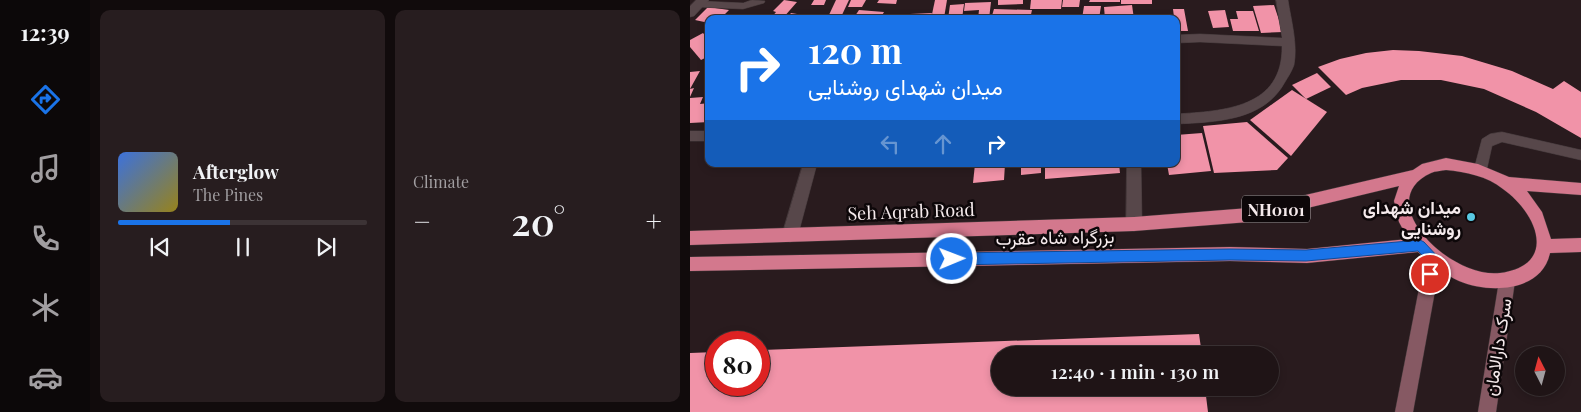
<!DOCTYPE html>
<meta charset="utf-8">
<style>
:root{--surface:#1f1416;--page:#271d1f;--text:#f1f3f6;--muted:#a19ea1;--line:#3c3335;--accent:#1a73e8}
body{margin:0;font-family:"Playfair Display",Vazirmatn,serif;background:var(--page);color:var(--text);height:100vh;display:flex;flex-direction:column;font-size:19px;white-space:nowrap}
*{box-sizing:border-box;margin:0}
p{font-size:16px;color:var(--muted)}
.icon{flex:none;width:28px;height:28px;fill:none;stroke:currentColor;stroke-width:2;stroke-linecap:round;stroke-linejoin:round}
.map{position:relative;flex:1;overflow:hidden}
.panel{display:flex;flex-direction:column;gap:10px;padding:10px;background:#110b0c;width:600px}
.panel>*{flex:none}
.top-card{position:absolute;left:15px;top:15px;width:475px;height:152px;border-radius:10px;box-shadow:0 2px 8px #0003,0 0 0 1px var(--line);background:#1a73e8;color:#fff;overflow:hidden}
.needle{width:32px;rotate:354deg}
.buttons{position:absolute;left:825px;top:346px;display:grid;gap:10px}
.buttons a{display:grid;place-items:center;width:50px;height:50px;border-radius:50%;background:var(--surface);box-shadow:0 2px 8px #0003,0 0 0 1px var(--line);font-size:25px}
.speed{position:absolute;left:15px;top:331px;display:flex;gap:10px;font-size:25px;font-weight:700;text-align:center}
.speed>*{display:grid;place-content:center;width:65px;height:65px;border-radius:50%;background:var(--surface);box-shadow:0 2px 8px #0003,0 0 0 1px var(--line);line-height:1}
.speed .limit{border:8px solid #d22;background:#fff;color:#111}
.pin{position:absolute;display:grid;place-items:center;width:42px;height:42px;color:#fff;margin:-21px;border:2px solid #fff;border-radius:50%;box-shadow:0 1px 5px #0007}
.me{position:absolute;width:55px;margin:-28px;rotate:89deg;stroke-linejoin:round;filter:drop-shadow(0 0 4px #0008)}
.turn{display:flex;align-items:center;gap:18px;height:105px;padding:0 20px;font-size:22px}
.turn .icon{width:65px;height:65px;stroke-width:2.5}
.turn b{display:block;font-size:35px;line-height:42px}
.lanes{display:flex;align-items:center;height:48px;padding:0 20px;background:#0003;justify-content:center;gap:25px;direction:ltr}
.lanes .off{opacity:.35}
.big{font-size:38px;font-weight:600;line-height:1.1}
.panel .card{flex:1;display:flex;flex-direction:column;justify-content:center;gap:8px;min-width:0;padding:0 18px;border-radius:10px;background:var(--page)}
.song{display:flex;align-items:center;gap:15px}
.cover{width:60px;height:60px;border-radius:8px;background:linear-gradient(135deg,hsl(220 70% 55%),hsl(50 70% 35%))}
.played{height:5px;border-radius:2px;background:linear-gradient(90deg,var(--accent) 45%,var(--line) 45%)}
.keys{display:flex;justify-content:space-around;direction:ltr}
.heat{display:flex;justify-content:space-between;align-items:center;font-size:28px;direction:ltr}
.panel .tiles{flex:1;display:grid;gap:10px;grid-template-columns:repeat(2,1fr)}
.trip{position:absolute;left:301px;top:346px;width:288px;height:50px;border-radius:25px;background:var(--surface);box-shadow:0 2px 8px #0003,0 0 0 1px var(--line);font-weight:600;line-height:50px;text-align:center}
main{display:flex;flex:1;min-height:0}
.tabs{display:flex;flex-direction:column;width:90px;justify-content:space-around;align-items:center;background:#0c0809;color:var(--muted)}
.tabs .icon{width:35px;height:35px}
.tabs .selected{color:var(--accent)}
.tabs b{font-size:22px;color:var(--text)}
.map>svg:first-child{display:block}
</style>
<main>
<nav class="tabs">
<b>12:39</b>
<svg class="icon selected" aria-label="directions" viewBox="0 0 24 24"><path d="M12 3l9 9-9 9-9-9zM9 14v-3h6M13 9l2 2-2 2"/></svg>
<svg class="icon" aria-label="music" viewBox="0 0 24 24"><path d="M9 18V5l10-2v13"/><circle cx="6" cy="18" r="3"/><circle cx="16" cy="16" r="3"/></svg>
<svg class="icon" aria-label="phone" viewBox="0 0 24 24"><path d="M5 4h4l2 5-3 2q2 4 5 5l2-3 5 2v4C11 20 4 13 5 4z"/></svg>
<svg class="icon" aria-label="climate" viewBox="0 0 24 24"><path d="M12 3v18M4 7l16 10M4 17L20 7"/></svg>
<svg class="icon" aria-label="car" viewBox="0 0 24 24"><path d="M5 17H2v-5l4-1 3-4h7l3 4 3 1v5h-3M9 17h6M6 11h13"/><circle cx="7" cy="17" r="2"/><circle cx="17" cy="17" r="2"/></svg>
</nav>
<section class="panel">
<div class="tiles">
<div class="card">
<div class="song"><i class="cover"></i><div><b>Afterglow</b><p>The Pines</p></div></div>
<div class="played"></div>
<div class="keys"><svg class="icon" aria-label="previous" viewBox="0 0 24 24"><path d="M18 5L8 12l10 7zM5 5v14"/></svg><svg class="icon" aria-label="pause" viewBox="0 0 24 24"><path d="M8 5v14M16 5v14"/></svg><svg class="icon" aria-label="next" viewBox="0 0 24 24"><path d="M6 5l10 7-10 7zM19 5v14"/></svg></div>
</div>
<div class="card"><p>Climate</p>
<div class="heat"><a>−</a><b class="big">20°</b><a>+</a></div>
</div>
</div>
</section>
<div class="map">
<svg width="891" height="412" viewBox="0 0 891 412">
<rect width="100%" height="100%" fill="#291b1e"/>
<g fill="#f193a8">
<polygon points="94,0 107,2 93,18 82,17 86,12 83,11"/>
<polygon points="124,0 136,0 134,5 121,5"/>
<polygon points="146,0 159,0 151,17 138,17"/>
<polygon points="161,0 176,0 172,7 158,7"/>
<polygon points="189,0 207,0 206,4 187,3"/>
<polygon points="245,0 257,0 254,18 241,19"/>
<polygon points="308,0 333,0 333,4 308,5"/>
<polygon points="341,0 372,0 371,9 340,9"/>
<polygon points="373,0 390,0 389,7 372,7"/>
<polygon points="400,0 430,0 430,2 399,2"/>
<rect x="431" y="0" width="31" height="4"/>
<polygon points="301,2 299,19 288,19 289,10 274,11 275,3"/>
<polygon points="274,4 272,19 258,19 260,5"/>
<polygon points="442,5 444,19 415,19 414,7"/>
<polygon points="584,5 593,32 571,33 563,6"/>
<polygon points="394,6 411,6 409,19 392,19"/>
<polygon points="18,7 39,10 32,17 24,16 19,19 19,23 5,20"/>
<polygon points="304,9 342,10 340,19 301,19"/>
<polygon points="483,9 494,9 498,31 486,31 486,19 479,19 484,17"/>
<polygon points="169,10 194,12 190,19 163,19"/>
<polygon points="535,10 539,27 523,28 518,11"/>
<polygon points="546,11 563,11 569,31 543,31 540,19 548,19"/>
<polygon points="101,13 131,18 131,19 96,19"/>
<polygon points="242,13 240,19 218,19 220,14"/>
<polygon points="13,33 19,40 19,56 11,60 0,47 0,40"/>
<polygon points="703,50 729,51 772,56 822,71 863,89 874,81 891,92 891,138 846,112 794,89 751,80 711,80 672,88 656,95 628,67 650,59 676,53"/>
<polygon points="10,71 0,89 4,88 0,97 0,72"/>
<polygon points="627,73 641,87 616,99 602,85"/>
<polygon points="602,90 637,112 601,156 560,120"/>
<polygon points="13,97 10,104 19,103 19,122 0,123 0,98"/>
<polygon points="557,122 598,158 587,170 524,173 513,126"/>
<polygon points="512,133 521,171 479,175 477,164 486,164 486,135"/>
<polygon points="285,164 315,164 314,180 283,183"/>
<polygon points="331,164 351,164 351,173 331,175"/>
<polygon points="355,164 429,164 430,173 355,179"/>
<polygon points="509,334 512,355 310,355 310,388 515,388 518,412 0,412 0,353 26,352 26,385 69,385 69,350"/>
</g>
<g fill="none" stroke-linecap="round" stroke-linejoin="round">
<g stroke="#43383a" stroke-width="1">
<g id="service">
<polygon points="62,0 75,1 74,3 53,9 9,7 4,4 9,1 53,3"/>
<polygon points="812,132 891,150 891,160 812,142 802,146 796,173 791,174 786,173 784,169 792,139 800,134"/>
</g>
</g>
<g stroke="#43383a" stroke-width="1">
<g id="minor">
<polygon points="6,0 19,0 4,16 0,17 0,6"/>
<path d="M586,0h12c3,20 10,44 6,65 -2,6 -6,12 -9,17 -21,39 -69,40 -109,42v-10c48,-3 107,-6 106,-68l-82,-4 -24,1v-8l24,-1 82,4z"/>
<rect x="0" y="131" width="19" height="10"/>
<polygon points="113,164 127,164 108,235 105,240 100,242 95,240 92,235"/>
<polygon points="437,164 451,164 452,224 449,229 444,231 439,229 436,224"/>
</g>
</g>
<g stroke="#43383a" stroke-width="1">
<g id="secondary">
<polygon points="743,251 749,253 751,258 723,412 705,412 735,258 737,253"/>
<polygon points="817,273 823,276 825,281 806,412 788,412 809,281 811,276"/>
</g>
</g>
<g stroke="#43383a" stroke-width="1">
<path id="trunk" d="M756,158l32,6 31,13 72,6v12l-54,-4 15,21 9,27 30,-1v14l-31,1c-8,39 -61,41 -91,28 -15,-7 -28,-17 -41,-29l-111,11 -77,-2 -540,10v-14l540,-10 77,2 101,-10 -9,-17 -5,-21 5,-15 -150,36 -115,9 -444,14v-14l444,-14 115,-9 164,-38 9,-6zM756,170c20,2 41,6 57,19 34,24 56,76 -3,84 -50,6 -130,-72 -69,-100 4,-2 10,-2 15,-3z"/>
</g>
<use href="#service" fill="#57474a" fill-rule="evenodd"/>
<use href="#minor" fill="#57474a" fill-rule="evenodd"/>
<use href="#secondary" fill="#865963" fill-rule="evenodd"/>
<use href="#trunk" fill="#d3788d" fill-rule="evenodd"/>
</g>
<polygon fill="#1a73e8" stroke="#114b97" points="730,240 734,242 749,258 744,278 740,280 736,278 734,274 737,260 728,251 616,261 540,260 262,265 258,263 256,259 258,255 262,253 540,249 616,250"/>
<circle fill="#58c9e3" stroke="#0d0709" stroke-width="2" cx="781" cy="217" r="5"/>
<g text-anchor="middle" dominant-baseline="central" stroke-width="5" stroke-linejoin="round" paint-order="stroke">
<rect fill="#0d0709" stroke="#afa6a8" stroke-width="1" x="552" y="195.5" width="68" height="27" rx="4"/>
<g font-size="16" font-weight="bold" fill="#f5eaec">
<text x="586" y="209">NH0101</text>
</g>
<g font-size="18" font-weight="bold" fill="#f5eaec" stroke="#0d0709" text-anchor="end">
<text x="771" y="207">میدان شهدای<tspan x="771" dy="21">روشنایی</tspan></text>
</g>
<g font-size="18" fill="#f5eaec" stroke="#0d0709">
<text transform="translate(221 211) rotate(-2)">Seh Aqrab Road</text>
<text transform="translate(365 237) rotate(-1)">بزرگراه شاه عقرب</text>
<text transform="translate(807 347) rotate(-81)">سرک دارالامان</text>
</g>
</g>
</svg>
<div class="buttons">
<a><svg class="needle" viewBox="-14 -14 28 28"><path d="M0-13l5 13h-10z" fill="#e53935"/><path d="M0 13l5-13h-10z" fill="#a19ea1"/></svg></a>
</div>
<div class="speed"><div class="limit">80</div></div>
<div class="pin" style="left:740px;top:274px;background:#d93025"><svg class="icon" aria-label="arrive" viewBox="0 0 24 24"><path d="M6 21V4h12l-3 4 3 4H6"/></svg></div>
<svg class="me" style="left:262px;top:259px" viewBox="-20 -20 40 40"><circle r="17" fill="#1a73e8" stroke="#fff" stroke-width="3"/><path d="M0-11L8 9 0 5-8 9z" fill="#fff"/></svg>
<div class="trip">12:40 · 1 min · 130 m</div>
<div class="top-card">
<div class="turn"><svg class="icon" aria-label="right" viewBox="0 0 24 24"><path d="M7 20v-9h11M14 6l5 5-5 5"/></svg><div><b>120 m</b>میدان شهدای روشنایی</div></div>
<div class="lanes"><svg class="icon off" aria-label="left" viewBox="0 0 24 24"><path d="M17 20v-9H6M10 6l-5 5 5 5"/></svg><svg class="icon off" aria-label="ahead" viewBox="0 0 24 24"><path d="M12 20V5M6 11l6-6 6 6"/></svg><svg class="icon" aria-label="right" viewBox="0 0 24 24"><path d="M7 20v-9h11M14 6l5 5-5 5"/></svg></div>
</div>
</div>
</main>
